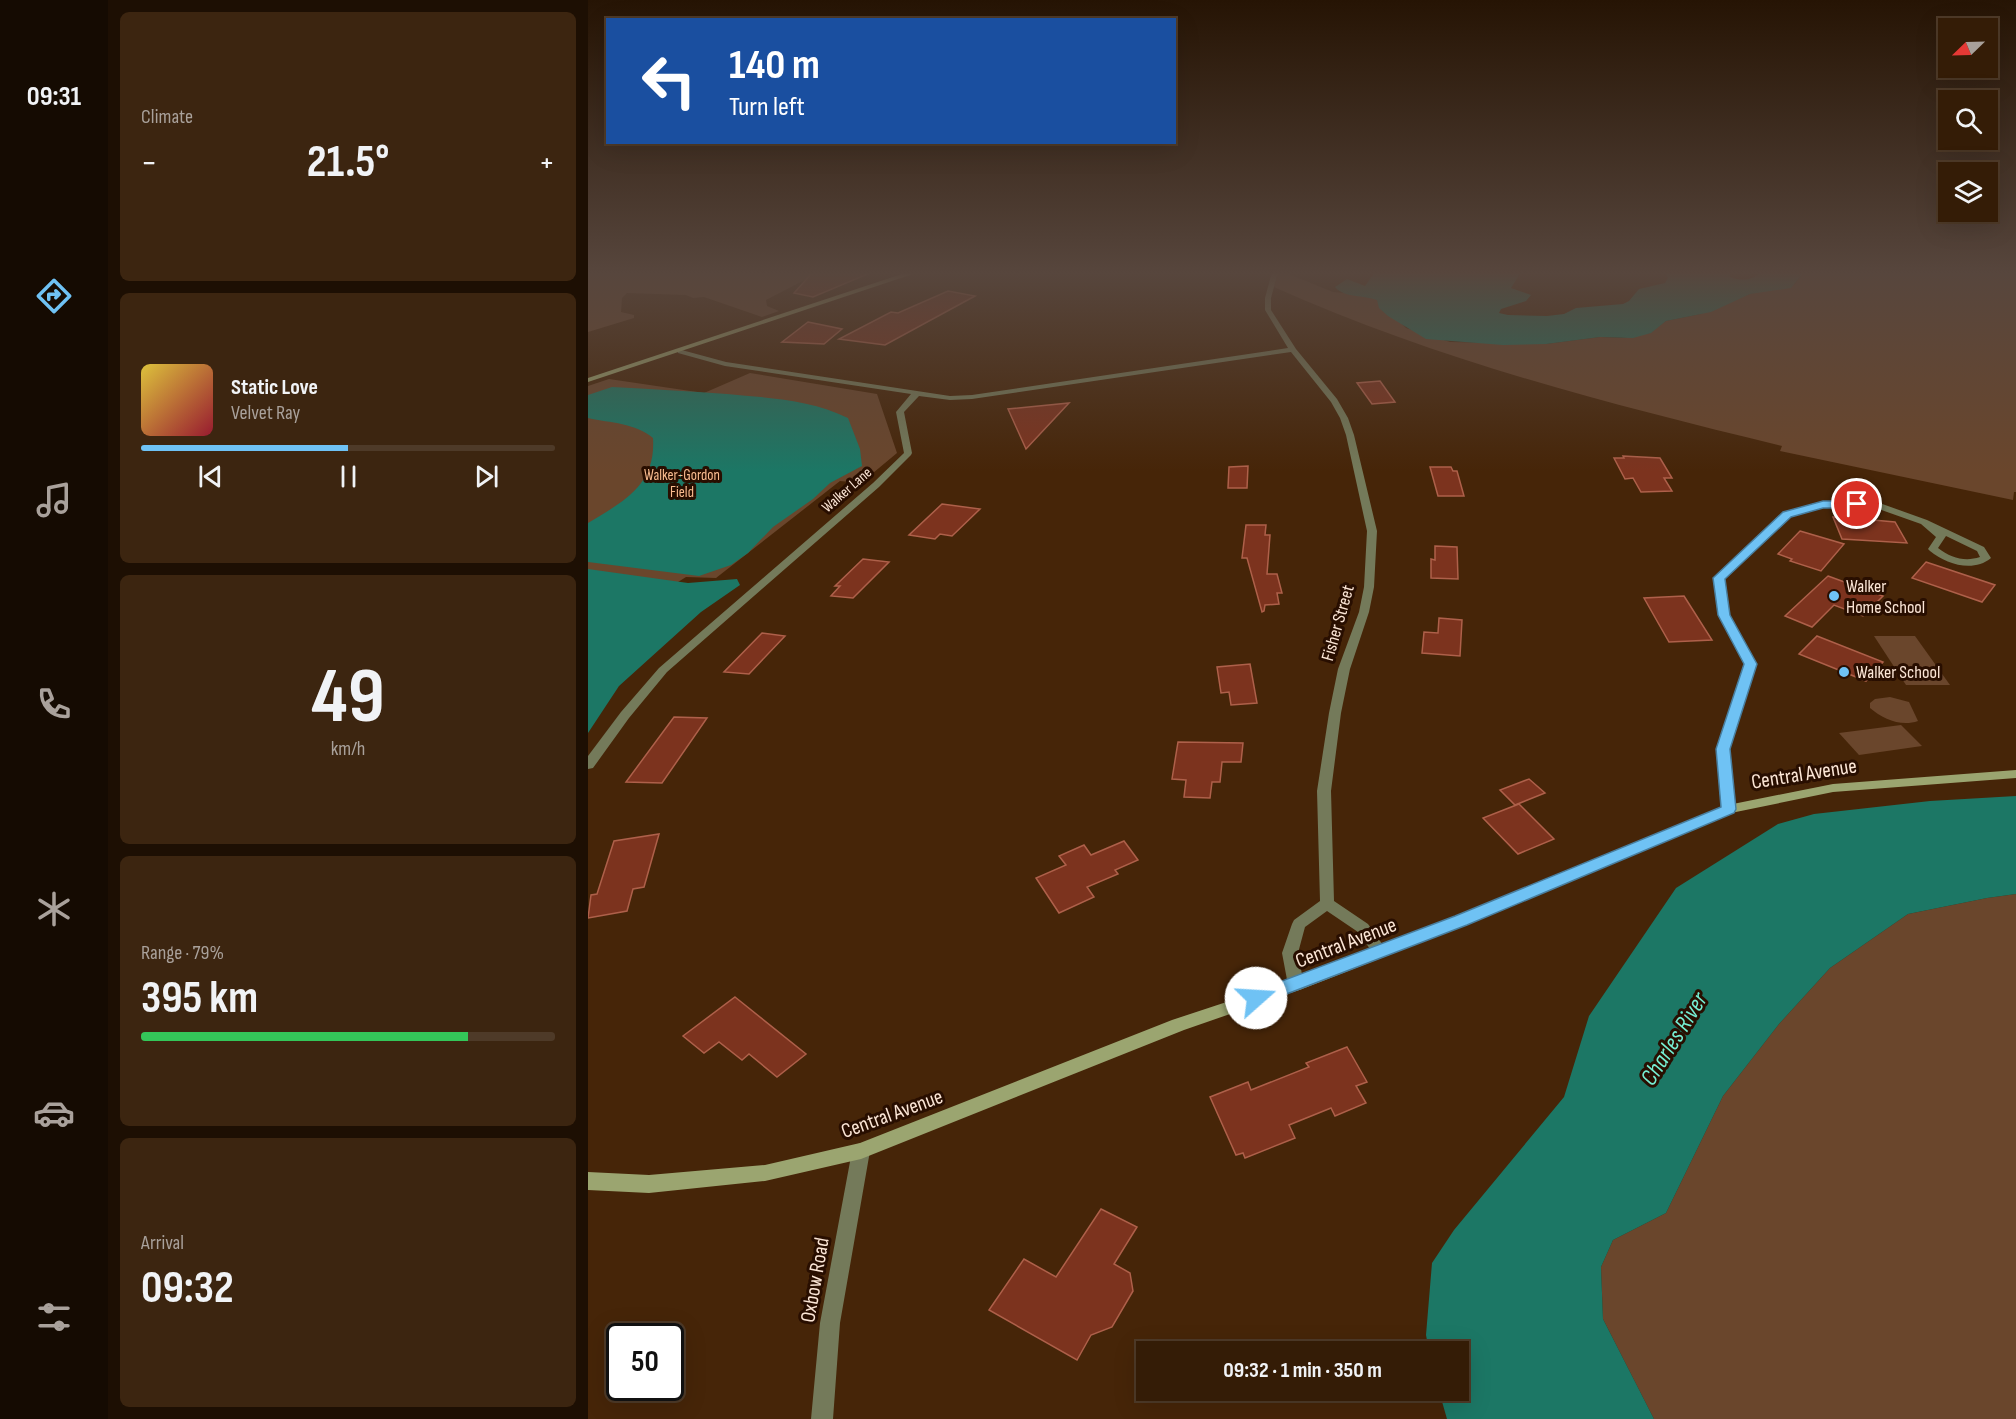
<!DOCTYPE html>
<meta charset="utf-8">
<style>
:root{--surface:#341c06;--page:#3c2510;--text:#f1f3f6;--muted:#a9a19b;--line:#4e3a28;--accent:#6fc2f4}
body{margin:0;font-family:"Sofia Sans Condensed",sans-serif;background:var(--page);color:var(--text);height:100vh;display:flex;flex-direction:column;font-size:22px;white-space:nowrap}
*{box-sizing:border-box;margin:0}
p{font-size:20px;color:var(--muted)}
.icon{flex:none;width:33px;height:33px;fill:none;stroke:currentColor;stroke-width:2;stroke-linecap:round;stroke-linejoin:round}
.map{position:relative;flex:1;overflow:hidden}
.drawer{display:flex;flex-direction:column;gap:12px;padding:12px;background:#1d0f03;width:480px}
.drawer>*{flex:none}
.hud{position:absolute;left:18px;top:18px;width:570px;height:126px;border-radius:0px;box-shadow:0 6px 24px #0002,0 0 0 2px var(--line);background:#1a4fa0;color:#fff;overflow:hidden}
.needle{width:39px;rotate:247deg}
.controls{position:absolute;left:1350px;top:18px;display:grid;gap:12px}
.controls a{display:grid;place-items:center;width:60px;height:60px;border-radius:0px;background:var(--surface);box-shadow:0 6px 24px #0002,0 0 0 2px var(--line);font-size:30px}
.speed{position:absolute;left:18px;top:1323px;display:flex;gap:12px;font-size:30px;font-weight:700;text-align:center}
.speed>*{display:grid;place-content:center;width:78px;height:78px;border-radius:50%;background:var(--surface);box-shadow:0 6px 24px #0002,0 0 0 2px var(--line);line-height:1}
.speed .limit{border:3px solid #111;border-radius:9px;background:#fff;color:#111}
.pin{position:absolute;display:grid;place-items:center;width:51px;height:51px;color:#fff;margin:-26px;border:3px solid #fff;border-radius:50%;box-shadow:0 2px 6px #0007}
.me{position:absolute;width:66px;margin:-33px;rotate:71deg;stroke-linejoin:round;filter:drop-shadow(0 0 4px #0008)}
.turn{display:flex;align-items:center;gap:21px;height:126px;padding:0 24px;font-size:27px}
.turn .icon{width:78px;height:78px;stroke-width:2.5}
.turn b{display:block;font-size:42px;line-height:51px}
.big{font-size:45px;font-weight:700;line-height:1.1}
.drawer .widget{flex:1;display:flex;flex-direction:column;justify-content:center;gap:9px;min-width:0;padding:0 21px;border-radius:9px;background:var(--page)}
.drawer .dial{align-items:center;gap:0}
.dial b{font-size:78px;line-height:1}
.song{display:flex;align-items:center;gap:18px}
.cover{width:72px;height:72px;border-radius:9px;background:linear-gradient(135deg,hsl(50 70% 55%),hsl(350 70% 35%))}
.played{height:6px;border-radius:3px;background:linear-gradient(90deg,var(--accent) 50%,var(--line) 50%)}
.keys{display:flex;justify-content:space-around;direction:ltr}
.heat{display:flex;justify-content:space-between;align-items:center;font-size:33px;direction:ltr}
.charge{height:9px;border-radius:4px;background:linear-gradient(90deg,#34c759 79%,var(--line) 0)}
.trip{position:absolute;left:548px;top:1341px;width:333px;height:60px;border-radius:0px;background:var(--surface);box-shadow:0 6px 24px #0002,0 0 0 2px var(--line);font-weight:700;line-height:60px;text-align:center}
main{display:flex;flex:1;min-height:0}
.tabs{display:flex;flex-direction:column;width:108px;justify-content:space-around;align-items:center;background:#150b02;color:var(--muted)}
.tabs .icon{width:42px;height:42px}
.tabs .selected{color:var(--accent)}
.tabs b{font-size:27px;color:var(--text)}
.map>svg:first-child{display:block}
</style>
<main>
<nav class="tabs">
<b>09:31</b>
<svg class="icon selected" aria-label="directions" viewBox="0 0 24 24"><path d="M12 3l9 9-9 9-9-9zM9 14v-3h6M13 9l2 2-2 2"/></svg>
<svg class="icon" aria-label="music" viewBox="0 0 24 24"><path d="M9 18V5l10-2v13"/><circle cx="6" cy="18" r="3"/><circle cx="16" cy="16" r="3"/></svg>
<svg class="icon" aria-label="phone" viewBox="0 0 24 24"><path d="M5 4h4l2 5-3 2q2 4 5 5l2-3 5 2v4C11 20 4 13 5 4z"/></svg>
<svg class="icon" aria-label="climate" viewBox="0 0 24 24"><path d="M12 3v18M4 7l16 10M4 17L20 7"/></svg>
<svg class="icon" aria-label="car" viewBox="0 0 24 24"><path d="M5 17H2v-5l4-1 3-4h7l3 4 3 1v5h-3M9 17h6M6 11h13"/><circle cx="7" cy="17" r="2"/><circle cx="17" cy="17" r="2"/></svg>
<svg class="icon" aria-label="filters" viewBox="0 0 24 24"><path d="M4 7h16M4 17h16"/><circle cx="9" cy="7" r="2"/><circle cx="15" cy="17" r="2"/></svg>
</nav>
<section class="drawer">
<div class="widget"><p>Climate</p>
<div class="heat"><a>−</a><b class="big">21.5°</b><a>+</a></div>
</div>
<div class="widget">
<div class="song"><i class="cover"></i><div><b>Static Love</b><p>Velvet Ray</p></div></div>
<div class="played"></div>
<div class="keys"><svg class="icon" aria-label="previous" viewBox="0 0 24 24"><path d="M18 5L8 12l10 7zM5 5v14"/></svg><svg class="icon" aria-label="pause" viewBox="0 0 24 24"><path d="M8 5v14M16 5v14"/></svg><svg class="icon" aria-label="next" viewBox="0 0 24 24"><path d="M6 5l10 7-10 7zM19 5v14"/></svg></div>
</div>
<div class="widget dial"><b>49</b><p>km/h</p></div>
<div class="widget"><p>Range · 79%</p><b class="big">395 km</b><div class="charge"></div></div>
<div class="widget"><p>Arrival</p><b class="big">09:32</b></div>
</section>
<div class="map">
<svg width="1428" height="1419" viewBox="0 0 1428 1419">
<rect width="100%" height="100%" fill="#462508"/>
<g fill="#6a462c">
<polygon points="0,272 232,272 178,300 179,306 191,311 174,317 116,297 105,298 98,295 39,293 34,298 33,312 46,315 46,318 0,332"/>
<path d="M690,272h12l1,3 42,17 31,3 14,5 28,28 44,14 96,2 54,-7 22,1 28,-5 16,-12 35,-7 49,-20 45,-10 9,-12h212v220h-2l-1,8 -233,-49 2,-5c-173,-42 -345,-86 -508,-159z"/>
<polygon points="162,373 289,394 309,453 273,483 252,481 128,578 98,577 0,639 0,386 21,379 116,393"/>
<polygon points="1286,636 1327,636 1362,685 1318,685"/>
<path d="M1302,697l19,5 9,19c-17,6 -35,-2 -48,-13v-5l5,-4z"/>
<polygon points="1313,725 1334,746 1271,755 1251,733"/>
<polygon points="1428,894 1428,1419 1066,1419 1015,1319 1013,1267 1025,1240 1078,1213 1135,1096 1191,1024 1242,968 1320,914 1399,898"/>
</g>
<g fill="#1c7765">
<path d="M787,272h146l-10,16 20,7 -5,6 -25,8 -2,4 9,2 39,1 17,-2 12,-6 47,-4 6,-3 10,-12 26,-6 3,-5 -3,-6h65v5c11,4 22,4 31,-5h43l-13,16 -41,6 -39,18 -45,9 -15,12 -18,5 -33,-1 -54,7 -43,1 -77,-6 -38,-23 -9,-8 -2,-8c-13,-5 -33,-2 -42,-13l12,-8 18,7z"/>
<path d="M24,387c38,2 77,4 115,7 41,4 83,5 121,24l12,31 2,17 -32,17 -17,16 -40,28 -25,26 -17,12 -32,11 -111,-14v-39c36,-22 68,-37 65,-85 -18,-15 -42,-15 -65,-20v-23z"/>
<polygon points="0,569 100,583 149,579 152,585 113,612 31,686 0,733"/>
<polygon points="1428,796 1428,894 1399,898 1320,914 1242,968 1191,1024 1135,1096 1078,1213 1025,1240 1013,1267 1015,1319 1066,1419 859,1419 851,1391 870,1390 870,1352 841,1351 838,1335 844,1263 866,1230 976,1097 1001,1016 1088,888 1190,824 1226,814 1342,801"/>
</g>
<g fill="#7c331e" stroke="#ae604a" stroke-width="1.5">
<polygon points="225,272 282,272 282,273 225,297 206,293"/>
<polygon points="360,291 387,296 297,345 251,339 303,312 310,313"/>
<polygon points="220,322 254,329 236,344 194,342"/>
<polygon points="792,381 807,402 784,404 769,383"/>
<polygon points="481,403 438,449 420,409"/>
<polygon points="1035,456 1072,458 1084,478 1076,478 1084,491 1053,492 1045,478 1037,479 1026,458 1036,458"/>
<polygon points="660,466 659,488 640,488 641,467"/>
<polygon points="842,467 863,467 865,471 869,471 876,496 850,496"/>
<polygon points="354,504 392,509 364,536 352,534 347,539 321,535"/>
<polygon points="1245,517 1283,518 1285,520 1307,522 1319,543 1254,539"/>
<polygon points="658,525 678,525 677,535 682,535 679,574 689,574 694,593 689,593 691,604 677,605 676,611 674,612 659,558 654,558"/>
<polygon points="1212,531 1256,544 1233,571 1202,561 1204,559 1190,554"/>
<polygon points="847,546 869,547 870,579 843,578 843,559 847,560"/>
<polygon points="275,559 301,562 265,598 243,596 252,586 247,586"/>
<polygon points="1338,562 1407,585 1394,602 1324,578"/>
<polygon points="1240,576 1295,596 1275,616 1246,605 1224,627 1197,616"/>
<polygon points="1096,596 1124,640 1081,642 1056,598"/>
<polygon points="851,618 874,620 872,656 834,653 836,632 850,633"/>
<polygon points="174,633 197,636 161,674 136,672"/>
<polygon points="1229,636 1295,662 1278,681 1211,654"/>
<polygon points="662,664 669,703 643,705 641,692 633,693 629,667"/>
<polygon points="86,717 119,718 74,783 38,782"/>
<polygon points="590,742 655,743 653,762 634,762 632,782 624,782 622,798 596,797 598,780 584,779"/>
<polygon points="941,779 957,793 927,805 912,790"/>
<polygon points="931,804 966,839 930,854 895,818"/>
<polygon points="71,834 56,887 45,889 39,911 0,918 3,895 9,894 26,841"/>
<polygon points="536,841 550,860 527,870 530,874 499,887 506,897 471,913 448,878 478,865 471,856 496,845 503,855"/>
<polygon points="147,997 218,1054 189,1077 161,1054 154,1060 131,1042 116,1053 95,1036"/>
<polygon points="759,1047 779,1082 768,1086 778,1103 747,1116 743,1108 701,1125 707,1138 657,1158 655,1153 648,1155 622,1097 660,1082 663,1090 721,1067 718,1063"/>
<polygon points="513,1209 549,1227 526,1264 542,1273 545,1291 524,1327 503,1335 489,1360 401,1310 436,1259 468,1277"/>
</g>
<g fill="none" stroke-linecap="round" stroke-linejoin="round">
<g fill="#747a5a" fill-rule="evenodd">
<polygon points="684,272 690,272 683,298 683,310 708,349 749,399 760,418 766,435 789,531 786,587 781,612 762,669 753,713 743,791 746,901 780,924 797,948 800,952 797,956 792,958 787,956 770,932 739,911 717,927 710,953 716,985 714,989 708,991 702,989 700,985 694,953 704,924 706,920 732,901 729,791 741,713 750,669 771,612 776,587 779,531 758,435 752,418 743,402 703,352 384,399 362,400 331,396 316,412 324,453 323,455 291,487 79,672 41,718 5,768 0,769 0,756 33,712 71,668 285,483 316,453 308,412 323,394 137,366 90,353 90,349 138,362 362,396 384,395 700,348 677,310 677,298"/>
<path d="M1286,501l53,19 57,27 7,11c-18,15 -45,6 -61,-7l-2,-2 8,-12 -15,-13 -48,-17 -50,1 -33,9 -66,62 5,36 28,49 -28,85 6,60 -2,3h-10l-2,-3 -4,-60 28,-85 -26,-49 -5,-37 70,-65 39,-11zM1358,536l31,15 3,6c-15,5 -29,1 -42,-9z"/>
<polygon points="273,1143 279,1145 282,1151 252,1323 245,1419 223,1419 232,1323 264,1151 267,1145"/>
</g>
<g fill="#9ba570" fill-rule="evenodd">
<polygon points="320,272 331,272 0,382 0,378"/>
<polygon points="1428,770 1428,778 1245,792 1143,813 878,925 714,989 596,1030 273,1159 177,1181 61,1193 0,1190 0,1172 61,1175 177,1165 272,1143 584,1020 702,981 868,917 1135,806 1245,784"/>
</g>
</g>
<linearGradient id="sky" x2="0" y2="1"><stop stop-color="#261404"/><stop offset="0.58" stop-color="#57463d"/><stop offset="1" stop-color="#57463d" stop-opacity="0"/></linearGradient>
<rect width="1428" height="471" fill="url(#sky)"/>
<polygon fill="#6fc2f4" stroke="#487e9f" stroke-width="1.5" points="1235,501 1269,501 1274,504 1269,508 1235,508 1203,517 1137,579 1142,615 1169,664 1142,749 1148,809 1146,813 879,925 675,1003 668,1006 662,1003 659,998 662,993 867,916 1133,807 1128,749 1156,664 1130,615 1125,578 1195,512"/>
<g fill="#6fc2f4" stroke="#280e00" stroke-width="2">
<circle cx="1246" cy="596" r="6"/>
<circle cx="1256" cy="672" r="6"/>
</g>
<g text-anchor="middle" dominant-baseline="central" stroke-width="6" stroke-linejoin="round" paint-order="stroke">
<g font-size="15" fill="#fbbd90" stroke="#280e00">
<text x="94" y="475">Walker-Gordon<tspan x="94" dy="17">Field</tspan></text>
</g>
<g font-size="15" fill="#fce6d6" stroke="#280e00">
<text transform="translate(259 490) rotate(-41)">Walker Lane</text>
</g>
<g font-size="18" fill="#fce6d6" stroke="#280e00" text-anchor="start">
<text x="1258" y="586">Walker<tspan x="1258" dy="21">Home School</tspan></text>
<text x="1268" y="672">Walker School</text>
</g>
<g font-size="18" fill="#fce6d6" stroke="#280e00">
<text transform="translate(750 623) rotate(-74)">Fisher Street</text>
</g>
<g font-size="21" fill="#fce6d6" stroke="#280e00">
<text transform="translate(1216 774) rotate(-9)">Central Avenue</text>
<text transform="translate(758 943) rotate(-21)">Central Avenue</text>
<text transform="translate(304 1114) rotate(-20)">Central Avenue</text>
<text transform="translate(227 1280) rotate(-80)">Oxbow Road</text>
</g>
<g font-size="24" font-style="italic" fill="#76eed3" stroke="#280e00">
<text transform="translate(1086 1039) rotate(-58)">Charles River</text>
</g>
</g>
</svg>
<div class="controls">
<a><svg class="needle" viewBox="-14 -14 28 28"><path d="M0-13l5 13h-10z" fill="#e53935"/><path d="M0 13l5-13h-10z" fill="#a9a19b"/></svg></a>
<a><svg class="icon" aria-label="search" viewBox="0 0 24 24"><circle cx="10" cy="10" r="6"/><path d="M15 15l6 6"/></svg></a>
<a><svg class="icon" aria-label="layers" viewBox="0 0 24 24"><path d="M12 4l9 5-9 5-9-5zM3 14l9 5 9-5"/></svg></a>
</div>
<div class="speed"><div class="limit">50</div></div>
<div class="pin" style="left:1269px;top:504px;background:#d93025"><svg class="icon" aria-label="arrive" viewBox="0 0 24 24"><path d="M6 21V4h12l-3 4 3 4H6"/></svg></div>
<svg class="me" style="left:668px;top:998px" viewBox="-20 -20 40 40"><circle r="19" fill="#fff"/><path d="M0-13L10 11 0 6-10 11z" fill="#6fc2f4"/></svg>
<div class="trip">09:32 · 1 min · 350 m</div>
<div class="hud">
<div class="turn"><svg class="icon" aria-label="left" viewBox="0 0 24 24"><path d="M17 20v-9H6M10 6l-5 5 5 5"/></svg><div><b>140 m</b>Turn left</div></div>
</div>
</div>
</main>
